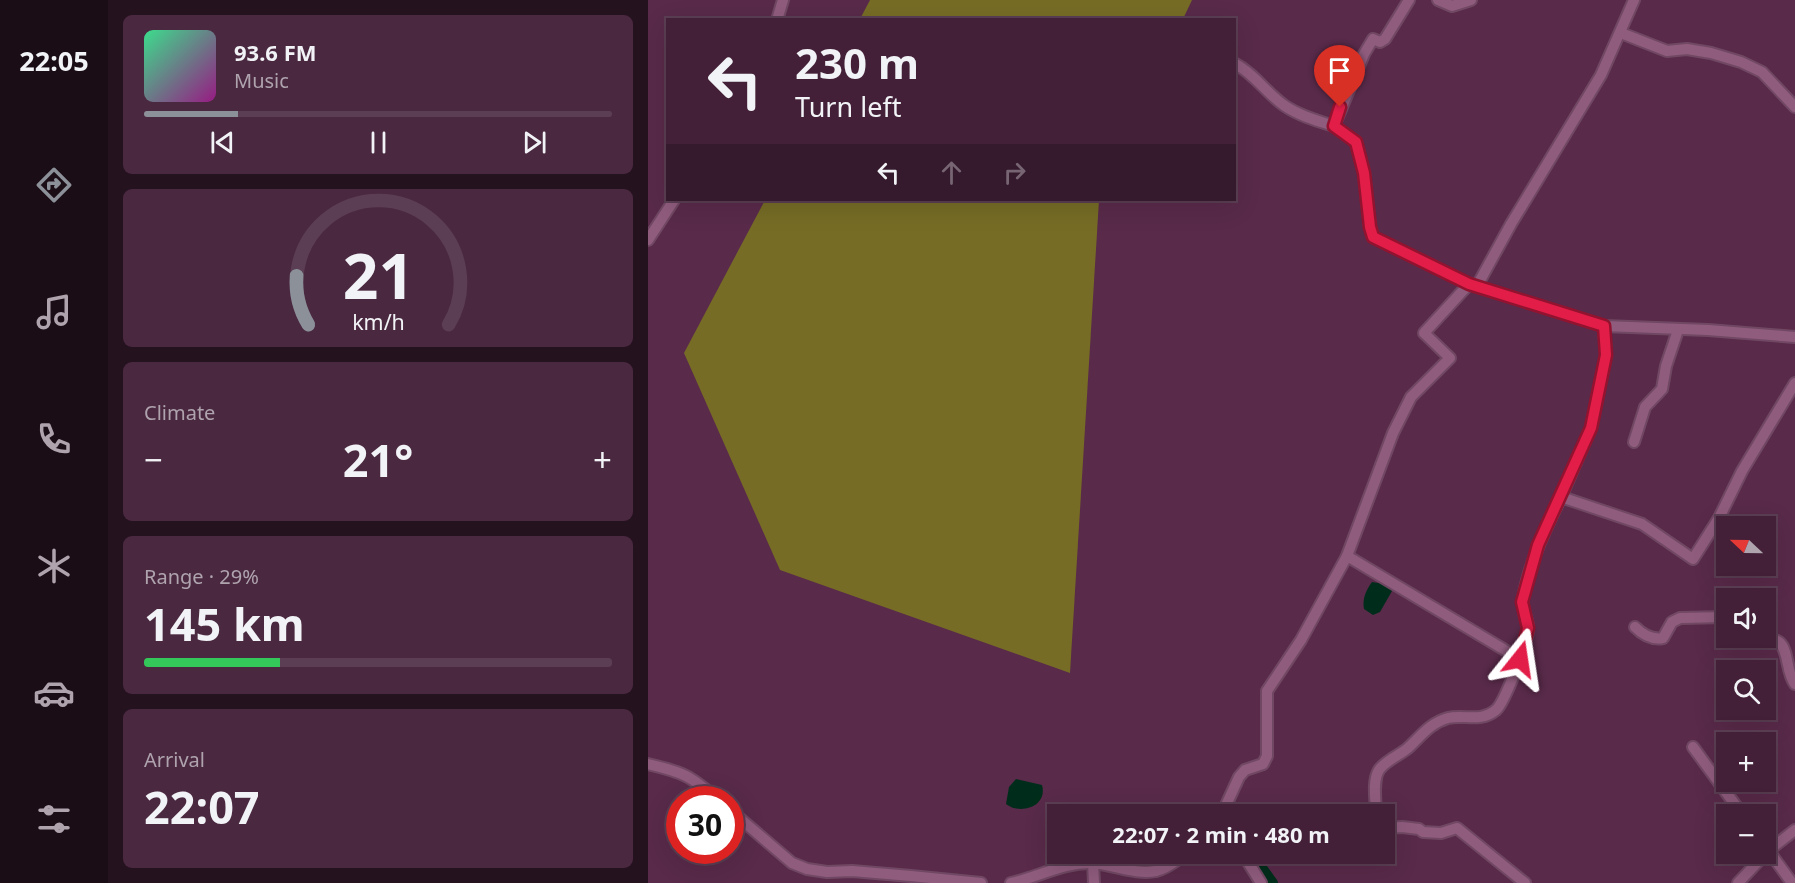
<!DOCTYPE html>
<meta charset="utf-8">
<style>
:root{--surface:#432038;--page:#4a2840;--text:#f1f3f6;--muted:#afa3ae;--line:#5b3e53;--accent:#8c9099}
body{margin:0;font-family:"Noto Sans",sans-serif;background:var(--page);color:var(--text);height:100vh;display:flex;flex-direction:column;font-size:22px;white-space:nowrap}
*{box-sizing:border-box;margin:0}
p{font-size:20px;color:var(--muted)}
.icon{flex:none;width:33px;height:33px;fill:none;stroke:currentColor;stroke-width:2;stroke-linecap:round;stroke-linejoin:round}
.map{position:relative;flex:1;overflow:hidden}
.details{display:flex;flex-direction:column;gap:15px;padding:15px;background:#25121f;width:540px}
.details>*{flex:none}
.guide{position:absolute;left:18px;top:18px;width:570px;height:183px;border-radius:0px;box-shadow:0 6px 24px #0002,0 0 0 2px var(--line);background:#432038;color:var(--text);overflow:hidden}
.needle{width:39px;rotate:292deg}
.tools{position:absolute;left:1068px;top:516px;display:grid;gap:12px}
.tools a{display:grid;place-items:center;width:60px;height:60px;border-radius:0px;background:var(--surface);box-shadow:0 6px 24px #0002,0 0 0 2px var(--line);font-size:30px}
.speed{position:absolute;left:18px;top:786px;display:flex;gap:12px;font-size:30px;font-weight:700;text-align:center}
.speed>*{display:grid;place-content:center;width:78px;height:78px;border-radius:50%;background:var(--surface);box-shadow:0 6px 24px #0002,0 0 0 2px var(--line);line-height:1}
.speed .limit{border:9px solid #d22;background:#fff;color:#111}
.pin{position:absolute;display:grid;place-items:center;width:51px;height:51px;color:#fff;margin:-62px -26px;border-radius:50% 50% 50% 0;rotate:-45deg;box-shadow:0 0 6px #0007}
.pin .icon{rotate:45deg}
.me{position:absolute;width:66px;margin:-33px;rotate:15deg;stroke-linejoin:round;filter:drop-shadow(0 0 4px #0008)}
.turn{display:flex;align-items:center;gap:21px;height:126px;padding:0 30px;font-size:27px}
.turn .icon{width:78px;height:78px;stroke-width:2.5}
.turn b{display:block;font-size:42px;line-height:51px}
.lanes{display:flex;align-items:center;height:57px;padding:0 30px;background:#0003;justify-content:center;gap:30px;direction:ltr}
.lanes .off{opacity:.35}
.big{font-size:45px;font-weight:700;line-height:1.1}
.details .tile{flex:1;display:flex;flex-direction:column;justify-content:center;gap:9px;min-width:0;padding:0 21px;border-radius:9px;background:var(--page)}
.details .dial{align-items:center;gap:0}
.dial svg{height:156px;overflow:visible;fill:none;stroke:var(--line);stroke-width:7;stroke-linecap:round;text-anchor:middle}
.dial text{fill:var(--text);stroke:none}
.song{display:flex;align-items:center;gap:18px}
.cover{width:72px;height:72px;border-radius:9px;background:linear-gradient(135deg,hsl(150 70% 55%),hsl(310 70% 35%))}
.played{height:6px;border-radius:3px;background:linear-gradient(90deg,var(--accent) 20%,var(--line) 20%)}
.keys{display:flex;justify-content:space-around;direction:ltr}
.heat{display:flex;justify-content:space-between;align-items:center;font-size:33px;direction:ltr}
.charge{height:9px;border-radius:4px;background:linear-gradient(90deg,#34c759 29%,var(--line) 0)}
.trip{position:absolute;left:399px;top:804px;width:348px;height:60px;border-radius:0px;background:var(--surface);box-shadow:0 6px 24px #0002,0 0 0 2px var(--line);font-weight:700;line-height:60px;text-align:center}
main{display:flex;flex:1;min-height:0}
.tab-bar{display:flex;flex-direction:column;width:108px;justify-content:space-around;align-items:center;background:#1b0d16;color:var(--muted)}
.tab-bar .icon{width:42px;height:42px}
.tab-bar .on{color:var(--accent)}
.tab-bar b{font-size:27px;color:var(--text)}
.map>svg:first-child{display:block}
</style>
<main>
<nav class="tab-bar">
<b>22:05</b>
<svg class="icon on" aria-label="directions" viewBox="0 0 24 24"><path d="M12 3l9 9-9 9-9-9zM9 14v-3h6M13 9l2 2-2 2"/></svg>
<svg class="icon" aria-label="music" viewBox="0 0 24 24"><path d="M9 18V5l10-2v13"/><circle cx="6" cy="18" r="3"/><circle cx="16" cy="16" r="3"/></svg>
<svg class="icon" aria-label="phone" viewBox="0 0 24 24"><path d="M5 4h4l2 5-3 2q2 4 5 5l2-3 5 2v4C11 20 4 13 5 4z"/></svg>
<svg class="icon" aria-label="climate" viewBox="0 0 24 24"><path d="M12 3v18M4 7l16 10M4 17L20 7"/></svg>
<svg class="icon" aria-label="car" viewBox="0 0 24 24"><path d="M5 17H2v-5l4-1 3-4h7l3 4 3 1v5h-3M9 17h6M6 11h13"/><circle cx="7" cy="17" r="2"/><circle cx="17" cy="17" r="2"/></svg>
<svg class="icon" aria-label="filters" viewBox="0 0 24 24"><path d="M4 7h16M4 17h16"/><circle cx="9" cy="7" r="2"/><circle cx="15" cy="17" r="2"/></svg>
</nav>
<section class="details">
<div class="tile">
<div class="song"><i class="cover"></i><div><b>93.6 FM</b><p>Music</p></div></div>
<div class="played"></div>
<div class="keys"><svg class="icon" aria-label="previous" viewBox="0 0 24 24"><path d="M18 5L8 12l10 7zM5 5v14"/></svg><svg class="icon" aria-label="pause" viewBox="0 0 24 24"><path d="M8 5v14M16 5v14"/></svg><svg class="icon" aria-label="next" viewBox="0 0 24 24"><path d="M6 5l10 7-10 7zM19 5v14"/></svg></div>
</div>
<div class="tile dial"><svg viewBox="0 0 100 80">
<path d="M14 69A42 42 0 1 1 86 69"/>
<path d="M14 69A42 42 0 0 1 8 44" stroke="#8c9099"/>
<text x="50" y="56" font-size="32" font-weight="700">21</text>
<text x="50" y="72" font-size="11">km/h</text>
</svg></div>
<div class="tile"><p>Climate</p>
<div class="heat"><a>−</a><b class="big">21°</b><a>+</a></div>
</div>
<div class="tile"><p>Range · 29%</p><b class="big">145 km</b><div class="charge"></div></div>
<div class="tile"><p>Arrival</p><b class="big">22:07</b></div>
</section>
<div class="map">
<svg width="1147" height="883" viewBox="0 0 1147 883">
<rect width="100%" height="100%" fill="#592a4a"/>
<g fill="#766c26">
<polygon points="222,0 544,0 535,19 212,19"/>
<polygon points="117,200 451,200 422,673 132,570 36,353"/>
</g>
<g fill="#002d1b">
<path d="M724,582l19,3 1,6 -12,21 -7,3 -9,-6c-2,-10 2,-19 8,-27z"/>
<path d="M368,779l26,6c6,22 -22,30 -36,19l3,-17z"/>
</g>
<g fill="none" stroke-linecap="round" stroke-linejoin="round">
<polyline stroke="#002d1b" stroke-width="10" points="604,854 625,883"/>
<g stroke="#714864" stroke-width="14">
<g id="minor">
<polyline points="761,0 737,39 732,42 725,39 716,54 686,126 708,142 716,173 722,227 725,237 821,284 956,326 1060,330 1147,337"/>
<polyline points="790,0 804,6 823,0"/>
<polyline points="129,20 135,0"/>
<polyline points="973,33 1019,51 1039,49 1063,53 1093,62 1114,72 1147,107"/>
<path d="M586,63c21,11 32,30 51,43 15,10 33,15 49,20"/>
<polyline points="0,240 26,200"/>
<polyline points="829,286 863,224 953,75 986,0"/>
<polyline points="986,442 997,407 1014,389 1018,366 1030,330"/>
<polyline points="913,497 943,428 958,355 956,326"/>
<polyline points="699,556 872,659"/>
<path d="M987,627c8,8 17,13 28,11l9,-16 8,-4 46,-1"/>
<path d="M1118,636c4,2 10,4 13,6 10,8 7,31 16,42"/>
<polyline points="1045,747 1094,814"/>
<path d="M0,764c35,8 43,12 70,36"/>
<polyline points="82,810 144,863 159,869 179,872 204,871 263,876 333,883"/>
<polyline points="574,814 591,777 597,770 615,764 619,756 619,691 653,640 699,556 745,433 763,397 802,358 776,333 821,284"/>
<path d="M728,814c0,-12 -4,-33 3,-44 7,-10 21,-15 29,-22 13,-12 22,-25 40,-30 16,-4 32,5 48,-8 9,-8 31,-67 32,-80 1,-10 -7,-21 -5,-31 6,-36 22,-69 38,-102l81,27 51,35 26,-41 23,-47 53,-88"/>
<polyline points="736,828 754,827 771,829 775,832 793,833 809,828 877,883"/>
<polyline points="1118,847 1144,883"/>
<polyline points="595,854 613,883"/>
<path d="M363,883c28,-6 52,-21 82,-20"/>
<path d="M446,883l-1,-20c20,2 44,12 63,8 11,-2 21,-11 30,-17"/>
<polyline points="1090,883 1120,851 1147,830"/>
</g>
</g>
<use href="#minor" stroke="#905c7e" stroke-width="10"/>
</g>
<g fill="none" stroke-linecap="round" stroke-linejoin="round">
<g stroke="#92132f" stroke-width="15">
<polyline id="route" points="692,107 686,126 708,142 716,173 722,227 725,237 821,284 956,326 958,355 943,428 890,545 874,602 880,628 872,659"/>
</g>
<use href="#route" stroke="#e11d48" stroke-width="10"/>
</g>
</svg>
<div class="tools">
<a><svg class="needle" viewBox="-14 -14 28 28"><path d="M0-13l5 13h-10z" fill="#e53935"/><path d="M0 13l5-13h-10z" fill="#afa3ae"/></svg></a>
<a><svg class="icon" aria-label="sound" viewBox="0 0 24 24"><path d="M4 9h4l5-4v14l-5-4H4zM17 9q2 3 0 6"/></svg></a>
<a><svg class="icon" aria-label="search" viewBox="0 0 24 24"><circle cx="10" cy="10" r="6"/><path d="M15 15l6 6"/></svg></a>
<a>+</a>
<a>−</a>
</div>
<div class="speed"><div class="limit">30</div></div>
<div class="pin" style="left:692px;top:107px;background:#d93025"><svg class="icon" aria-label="arrive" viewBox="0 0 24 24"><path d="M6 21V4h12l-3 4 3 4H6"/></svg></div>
<svg class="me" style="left:872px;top:659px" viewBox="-20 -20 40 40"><path d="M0-17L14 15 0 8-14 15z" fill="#e11d48" stroke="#fff" stroke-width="4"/></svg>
<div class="trip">22:07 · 2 min · 480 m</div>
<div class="guide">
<div class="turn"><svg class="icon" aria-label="left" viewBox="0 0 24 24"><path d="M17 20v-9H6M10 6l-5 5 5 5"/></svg><div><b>230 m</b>Turn left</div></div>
<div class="lanes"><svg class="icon" aria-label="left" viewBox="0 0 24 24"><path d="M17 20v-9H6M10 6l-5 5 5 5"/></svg><svg class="icon off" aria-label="ahead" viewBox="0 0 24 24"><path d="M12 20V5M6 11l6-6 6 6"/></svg><svg class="icon off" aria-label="right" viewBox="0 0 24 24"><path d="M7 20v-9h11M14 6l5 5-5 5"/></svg></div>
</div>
</div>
</main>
